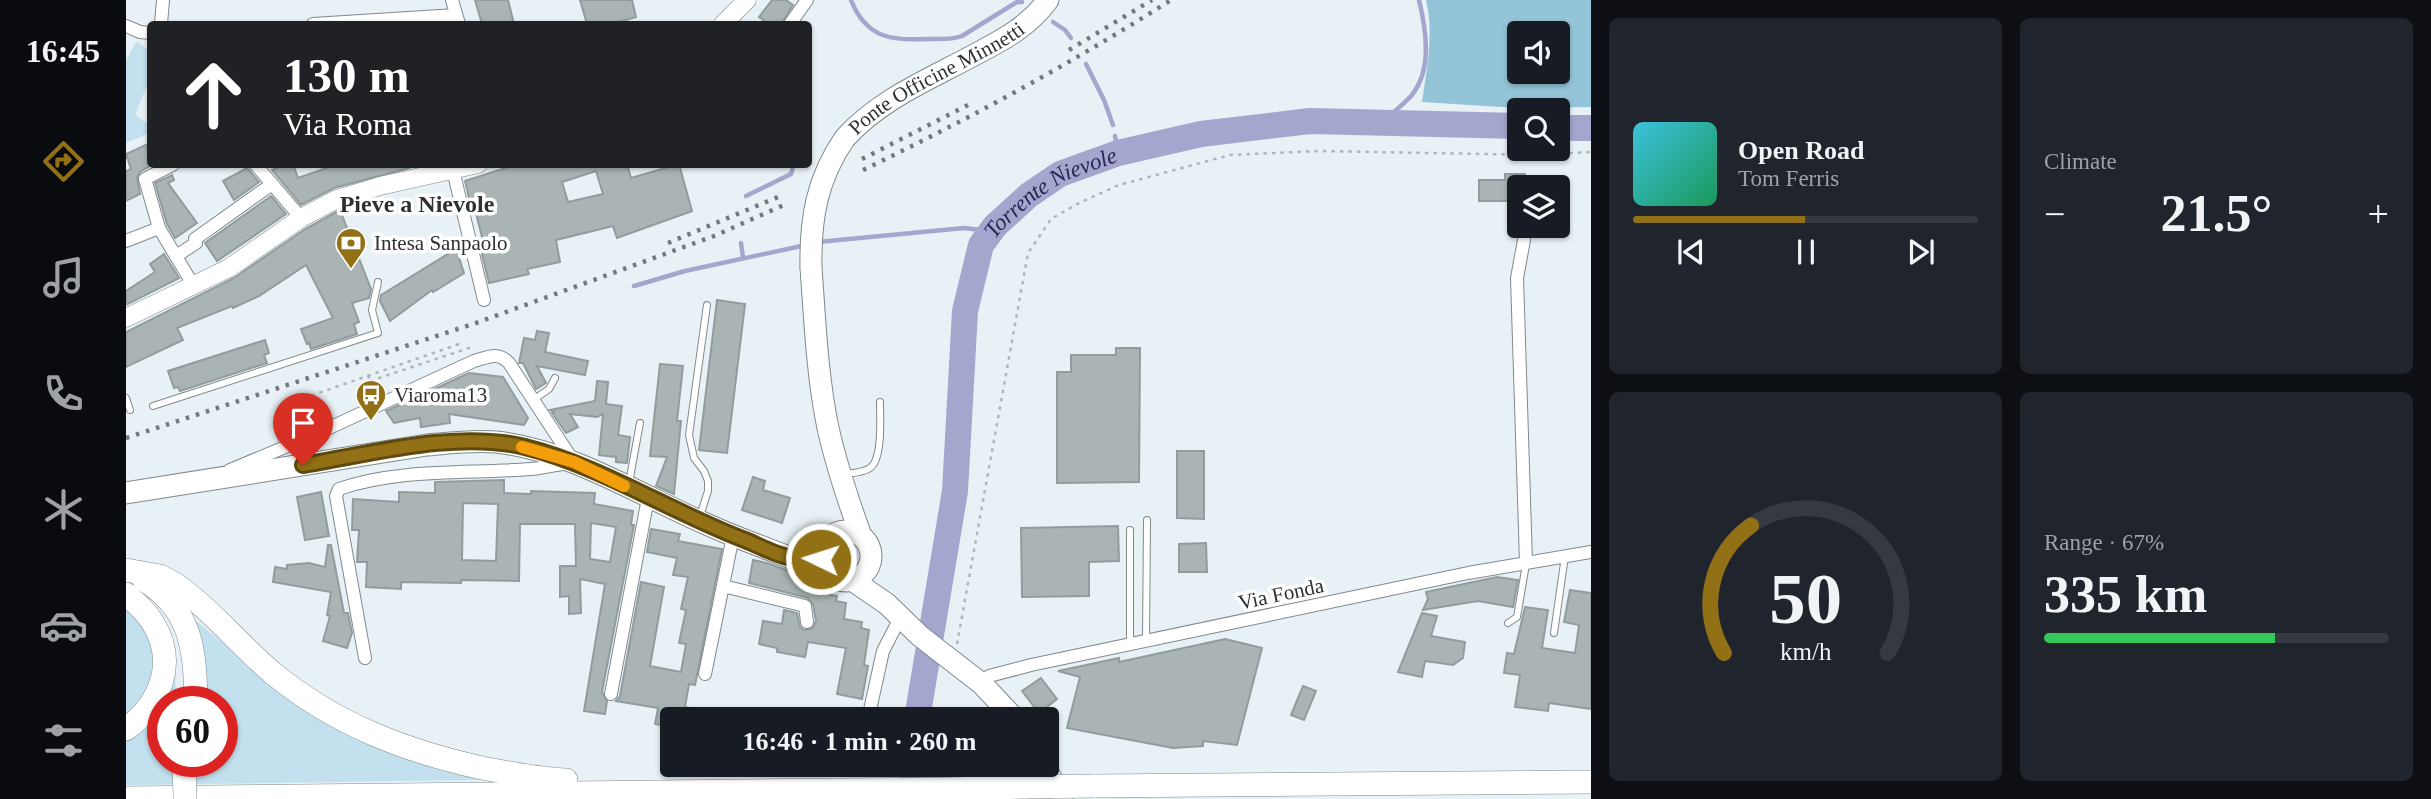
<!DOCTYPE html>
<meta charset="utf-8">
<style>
:root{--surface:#171b24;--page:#20242c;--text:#f1f3f6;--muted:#9ea1a6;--line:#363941;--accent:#927016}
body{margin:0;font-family:"Times New Roman",serif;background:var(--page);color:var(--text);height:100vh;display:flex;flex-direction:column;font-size:26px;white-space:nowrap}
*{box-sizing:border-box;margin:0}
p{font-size:23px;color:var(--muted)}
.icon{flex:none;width:38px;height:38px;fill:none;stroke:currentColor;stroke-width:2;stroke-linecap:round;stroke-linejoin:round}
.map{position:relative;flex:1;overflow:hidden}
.side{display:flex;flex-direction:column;gap:18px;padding:18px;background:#0d0f14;width:840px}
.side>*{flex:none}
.banner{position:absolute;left:21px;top:21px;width:665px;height:147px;border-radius:7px;box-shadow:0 2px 5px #0004;background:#202124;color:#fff;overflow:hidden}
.fabs{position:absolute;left:1381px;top:21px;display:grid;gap:14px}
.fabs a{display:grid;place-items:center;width:63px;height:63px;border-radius:7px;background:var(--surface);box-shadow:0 2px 5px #0004;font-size:35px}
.speed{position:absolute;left:21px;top:686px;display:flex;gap:14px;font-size:35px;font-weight:700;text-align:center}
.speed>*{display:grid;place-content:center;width:91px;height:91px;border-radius:50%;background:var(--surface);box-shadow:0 2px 5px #0004;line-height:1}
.speed .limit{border:10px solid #d22;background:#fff;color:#111}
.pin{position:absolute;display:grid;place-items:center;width:60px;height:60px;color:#fff;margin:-72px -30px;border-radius:50% 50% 50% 0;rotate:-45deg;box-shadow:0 0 7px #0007}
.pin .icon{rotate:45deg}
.me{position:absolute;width:77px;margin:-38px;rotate:274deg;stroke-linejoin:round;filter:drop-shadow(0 0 5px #0008)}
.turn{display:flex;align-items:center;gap:24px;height:147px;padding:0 21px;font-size:32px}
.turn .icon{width:91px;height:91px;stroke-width:2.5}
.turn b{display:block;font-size:49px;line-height:60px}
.big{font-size:52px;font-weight:800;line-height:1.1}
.side .card{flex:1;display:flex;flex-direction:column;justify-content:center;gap:10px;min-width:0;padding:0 24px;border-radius:10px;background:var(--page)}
.side .dial{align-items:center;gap:0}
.dial svg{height:182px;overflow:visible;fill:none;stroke:var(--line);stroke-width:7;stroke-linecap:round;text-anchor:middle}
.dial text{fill:var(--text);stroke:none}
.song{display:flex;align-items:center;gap:21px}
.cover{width:84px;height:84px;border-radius:10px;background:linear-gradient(135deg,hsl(190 70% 55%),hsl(150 70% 35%))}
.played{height:7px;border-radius:4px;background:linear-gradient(90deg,var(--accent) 50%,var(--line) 50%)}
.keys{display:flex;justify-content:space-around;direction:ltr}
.heat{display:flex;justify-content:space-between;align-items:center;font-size:38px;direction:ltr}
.charge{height:10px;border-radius:5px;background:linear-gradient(90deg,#34c759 67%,var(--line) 0)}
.side .tiles{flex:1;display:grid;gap:18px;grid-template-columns:repeat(2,1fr)}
.trip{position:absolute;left:534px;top:707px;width:399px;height:70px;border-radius:7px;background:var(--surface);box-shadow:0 2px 5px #0004;font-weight:800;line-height:70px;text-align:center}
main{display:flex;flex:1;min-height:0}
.tab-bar{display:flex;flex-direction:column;width:126px;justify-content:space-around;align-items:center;background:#090b0e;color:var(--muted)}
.tab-bar .icon{width:49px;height:49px}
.tab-bar .on{color:var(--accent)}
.tab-bar b{font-size:32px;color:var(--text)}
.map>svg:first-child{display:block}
</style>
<main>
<nav class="tab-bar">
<b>16:45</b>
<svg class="icon on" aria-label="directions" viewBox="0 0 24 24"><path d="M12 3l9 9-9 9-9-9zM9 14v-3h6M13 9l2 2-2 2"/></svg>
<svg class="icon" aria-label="music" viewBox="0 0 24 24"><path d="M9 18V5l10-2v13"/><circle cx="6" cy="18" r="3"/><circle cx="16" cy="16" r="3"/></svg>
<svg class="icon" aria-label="phone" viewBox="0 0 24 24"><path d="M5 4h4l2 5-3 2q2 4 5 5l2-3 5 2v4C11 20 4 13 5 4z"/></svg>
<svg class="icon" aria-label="climate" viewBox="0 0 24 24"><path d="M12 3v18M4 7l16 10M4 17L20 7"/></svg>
<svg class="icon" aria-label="car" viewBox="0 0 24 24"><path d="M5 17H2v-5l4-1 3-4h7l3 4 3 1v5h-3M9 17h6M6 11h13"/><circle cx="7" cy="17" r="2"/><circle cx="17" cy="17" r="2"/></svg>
<svg class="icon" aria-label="filters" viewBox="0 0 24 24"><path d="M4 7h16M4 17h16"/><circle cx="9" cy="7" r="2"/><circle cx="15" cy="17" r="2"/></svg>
</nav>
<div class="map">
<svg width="1465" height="799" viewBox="0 0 1465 799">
<rect width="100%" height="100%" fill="#e8f1f5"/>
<g fill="#c2e0ed">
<polygon points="11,41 24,51 24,78 9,115 22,124 24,133 0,143 0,60"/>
<circle cx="721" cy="555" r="11"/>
<polygon points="0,606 24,629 30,658 23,695 0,719"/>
<polygon points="63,615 117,659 280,756 353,780 0,785 0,739 49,659 50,702 37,702 37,761 96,761 96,702 78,702"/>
</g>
<path fill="#94c4d8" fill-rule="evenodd" d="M1300,0h165v107l-74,1 -95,-6c5,-34 12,-69 4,-102zM1393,33h39v39h-39z"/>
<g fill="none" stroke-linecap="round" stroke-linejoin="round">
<g stroke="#a4a6ce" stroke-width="4.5">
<path d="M725,0c15,38 40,41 77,39 12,0 23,1 34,-3l55,-34h5"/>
<polyline points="927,22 939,30 945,38"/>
<polyline points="960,64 978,100 987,125"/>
<path d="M1257,122c9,-9 20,-17 28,-26 22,-26 15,-67 8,-96"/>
<polyline points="989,136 992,153"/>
<polyline points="620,196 665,174 668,164"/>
<polyline points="692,242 838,228 865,231"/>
<polyline points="615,243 617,258"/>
<polyline points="508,286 559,271 680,245"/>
</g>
<g stroke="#a4a6ce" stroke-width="26">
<polyline points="1432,128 1465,128"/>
<path id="s1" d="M791,719l38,-228 10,-180 16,-66 14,-19 34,-31 31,-21 58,-21 83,-19 109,-13 209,5"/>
<polyline points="785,799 788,765"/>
</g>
</g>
<g fill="#aab4b4" stroke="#929c9c" stroke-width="2" fill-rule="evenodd">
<polygon points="349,0 382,0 388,24 356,24"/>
<polygon points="454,0 506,0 510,17 493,22 493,24 461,24"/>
<polygon points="646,0 660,0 667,5 655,24 643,24 633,17"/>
<polygon points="24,143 24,166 14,172 11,177 14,194 0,201 0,171 5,169 0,154"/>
<polygon points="160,164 167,164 172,178 212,164 282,164 283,168 208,188 175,205 146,170"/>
<path d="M392,164h109l4,14 48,-14 13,47 -75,27 -4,-12 -57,14 4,22 -33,7 2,5 -40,9 -10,-41 4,-1 -9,-36 -3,1 -6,-25zM470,171l7,23 -35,8 -6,-20z"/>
<polygon points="121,168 133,182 108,200 97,181"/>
<polygon points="1379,174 1399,174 1399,187 1393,187 1393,201 1353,201 1353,180 1379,180"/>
<polygon points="46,175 48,180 42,183 71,223 49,238 41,224 29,183"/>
<polygon points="145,196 160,214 91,261 79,243"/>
<polygon points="214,210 245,289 243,298 226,303 233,322 228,324 231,334 185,349 183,343 181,344 175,329 207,318 180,265 133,296 107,308 106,306 51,328 57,340 0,367 0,332 108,278 179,229"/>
<polygon points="330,249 338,273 307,292 306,290 264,321 254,301 255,295"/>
<polygon points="38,254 53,278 0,305 0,291 29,272 24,264"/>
<polygon points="591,300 619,304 601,453 573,450"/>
<polygon points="411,331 423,333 419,352 462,361 459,375 411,366 420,383 410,389 397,363 393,363 398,338 409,340"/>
<polygon points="139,340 143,353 138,355 141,363 54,391 52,387 48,388 42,371"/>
<polygon points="990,348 1014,348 1013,482 931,483 931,372 945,372 945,355 990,355"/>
<polygon points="534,364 557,366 551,421 555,421 548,494 530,486 541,457 524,456"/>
<polygon points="343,373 377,377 402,418 398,425 323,414 324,423 295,427 294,418 268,423 260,411"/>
<polygon points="471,381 482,382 480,404 496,406 492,435 504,437 501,463 490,462 490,457 473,455 477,414 471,417 444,414 452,427 440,433 426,413 428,412 424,410 469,401"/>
<polygon points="1051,451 1078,451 1078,519 1051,518"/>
<polygon points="627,477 639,481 637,490 664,498 656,523 616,510"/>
<path d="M378,480v13l27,1v-3l64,2 -1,11 39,7 -2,14h3l-32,167 5,9 -2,13 -21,-3 21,-127 -25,-5 1,34 -12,1v-18l-9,1v-31h16l-1,-42h-55l-1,57 -58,-1v3l-60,-1v7l-35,-2 1,-25h-10l2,-32h-7l1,-31 46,3v-10l36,1v-11zM337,503l35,1 -2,57 -34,-1zM465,523l25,4 -6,35 -20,-3z"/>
<polygon points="195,492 203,536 179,540 171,497"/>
<polygon points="992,526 993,561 963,562 963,596 896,597 895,528"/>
<polygon points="525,529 554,534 552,541 596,549 569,685 563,684 559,707 591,714 590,719 546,719 546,727 529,724 532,708 490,701 494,696 515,582 538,587 524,666 555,672 560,644 553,643 560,610 555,609 562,577 547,575 551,558 521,552"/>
<polygon points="1080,543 1081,572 1053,572 1053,544"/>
<polygon points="202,545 205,545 218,613 222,613 226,633 221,648 197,641 204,616 201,615 205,592 147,582 149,567 161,569 161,565 183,563 199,567"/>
<polygon points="627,560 641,563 671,574 671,579 683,581 683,585 702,588 700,594 711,596 710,601 720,603 718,619 736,622 735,628 743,630 738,665 742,666 736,699 711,694 720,648 682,642 679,657 651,652 651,648 633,644 637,621 656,624 658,610 671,613 674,627 678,630 687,628 690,621 687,604 682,598 623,583"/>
<polygon points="1371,577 1392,580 1387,607 1352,601 1297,610 1302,599 1300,592"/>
<polygon points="1444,590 1465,593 1465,709 1423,703 1422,711 1389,707 1394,675 1378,673 1381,653 1388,654 1399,607 1422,610 1416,648 1449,653 1453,625 1438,622"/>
<polygon points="1296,613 1311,616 1305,636 1339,642 1337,658 1327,665 1299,661 1296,677 1272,672"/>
<polygon points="1099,639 1136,648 1111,745 1077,741 1077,746 1047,748 941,728 954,677 932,671 993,658 993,662"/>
<polygon points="915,678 931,699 913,713 896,691"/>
<polygon points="1177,686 1190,691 1178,720 1165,715"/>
</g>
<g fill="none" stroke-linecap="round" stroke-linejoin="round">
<polyline stroke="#c2cace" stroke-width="12" stroke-dasharray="12 6" stroke-linecap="butt" points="732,765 732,795"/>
<g stroke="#81898d" stroke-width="8">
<g id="lane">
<polyline points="0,398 4,410"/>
<polyline points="407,400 423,389 429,378"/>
<polyline points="27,406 252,333 246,310 252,282"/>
<path d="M717,474c9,-1 20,-1 27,-6 13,-9 10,-51 10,-66"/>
<polyline points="503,483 514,423"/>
<polyline points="574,516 582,491 582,481 578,471 568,458 563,435 581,305"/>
<polyline points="1004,530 1004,643"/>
<polyline points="1382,623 1391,617 1400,564"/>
<polyline points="1428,633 1439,556"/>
<polyline points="1020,640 1021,520"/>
</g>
</g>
<g stroke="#81898d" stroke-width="14">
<g id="street">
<polyline points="326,0 333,24"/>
<polyline points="35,24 37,0"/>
<polyline points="187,24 330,15"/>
<polyline points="664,24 681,0"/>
<polyline points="0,26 14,32 24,33"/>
<polyline points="48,164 19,179 33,228 63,278"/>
<polyline points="129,164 175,218"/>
<polyline points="327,170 358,300"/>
<polyline points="1398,240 1391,278 1400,562"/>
<polyline points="0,241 33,228"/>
<polyline points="50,256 70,243 69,239 146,184"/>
<path d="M104,470l84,-35 160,-74c14,-4 24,-10 35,2l65,99c-14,2 -29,6 -43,7 -63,5 -131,-1 -192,20l-3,7 29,162"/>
<polyline points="597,586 679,606 681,622"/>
<polyline points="579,674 607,536"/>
<polyline points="856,684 863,676 905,665 1342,573 1465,552"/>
<polyline points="485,694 522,498"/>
<polyline points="742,719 757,651 774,618"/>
</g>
</g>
<g stroke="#81898d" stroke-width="19">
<g id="secondary">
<polyline points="597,24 621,0"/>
<polyline points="0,318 103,268 175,218 211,199 254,186 352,164"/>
</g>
</g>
<g stroke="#81898d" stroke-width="23">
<g id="primary">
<path id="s2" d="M719,138c35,-39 85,-59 131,-84 27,-14 53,-28 72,-54"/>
<path d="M685,268c4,53 6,107 17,160 8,36 20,72 33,108"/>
<path d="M0,493l301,-48c23,-2 46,-5 69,-3 73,8 142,52 208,81 41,19 83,32 124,50"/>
<circle cx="720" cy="556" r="25"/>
<polyline points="726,580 761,604 794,636 856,684 889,719"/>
<polyline points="918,765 936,799"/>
</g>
</g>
<g stroke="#81898d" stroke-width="24">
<g id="highway">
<path d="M0,570l34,6 15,8c36,25 65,62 99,90 61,50 131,77 208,94 27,5 56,11 84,12"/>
<path d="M18,580c48,29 51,71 52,122"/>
<path d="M0,594c10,9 20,17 27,29 24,39 8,81 -27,106"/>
<polyline points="968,786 1465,782"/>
<polyline points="821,789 901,787"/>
<polyline points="0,798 712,790"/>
</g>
</g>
<g stroke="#afb6b9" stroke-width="2.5" stroke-dasharray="3.5 5" stroke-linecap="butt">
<polyline points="242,375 248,392"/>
<polyline points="244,381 346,347"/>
<polyline points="196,417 184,396 336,343"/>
<polyline points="831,644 902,253 925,219 953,203 993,185 1104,155 1192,151 1413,155 1465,152"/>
</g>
<use href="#lane" stroke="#fff" stroke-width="6"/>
<use href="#street" stroke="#fff" stroke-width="12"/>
<use href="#secondary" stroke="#fff" stroke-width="18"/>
<use href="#primary" stroke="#fff" stroke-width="21"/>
<use href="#highway" stroke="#fff" stroke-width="23"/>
<g stroke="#747a7c" stroke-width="4.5" stroke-dasharray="3.5 7" stroke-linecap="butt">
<polyline points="943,50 1026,0"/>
<polyline points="736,159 842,105"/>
<path d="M737,170c106,-51 209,-107 308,-170"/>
<polyline points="542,243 652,197"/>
<polyline points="0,438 350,323 588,236 658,205"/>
</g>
<g stroke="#81898d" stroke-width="23" stroke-linecap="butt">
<path id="primary-bridge" d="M685,268c-1,-49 6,-90 34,-130"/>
</g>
<g stroke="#81898d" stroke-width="24" stroke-linecap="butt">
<g id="highway-bridge">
<polyline points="58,761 59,799"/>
<polyline points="901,787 968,786"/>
<polyline points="712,790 821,789"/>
</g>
</g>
<use href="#primary-bridge" stroke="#fff" stroke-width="21"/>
<use href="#highway-bridge" stroke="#fff" stroke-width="23"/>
</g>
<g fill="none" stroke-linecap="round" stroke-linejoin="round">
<g stroke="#5f490e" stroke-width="18">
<path id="route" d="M177,465c68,-11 154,-35 222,-18 76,19 146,65 220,93 15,6 34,17 50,18 8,0 18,-3 26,-4v5"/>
</g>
<use href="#route" stroke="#927016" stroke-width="12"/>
<polyline stroke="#f59e0b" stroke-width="12" points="396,447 448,462 498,486"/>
</g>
<defs>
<g id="bank-pin" transform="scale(1.575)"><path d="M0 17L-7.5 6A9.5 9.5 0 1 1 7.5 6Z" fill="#927016" stroke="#fff"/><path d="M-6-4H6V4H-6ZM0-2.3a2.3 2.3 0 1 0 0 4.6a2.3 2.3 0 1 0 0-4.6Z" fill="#fff"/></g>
<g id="bus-pin" transform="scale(1.575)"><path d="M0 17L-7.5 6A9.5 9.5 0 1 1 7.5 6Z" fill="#927016" stroke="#fff"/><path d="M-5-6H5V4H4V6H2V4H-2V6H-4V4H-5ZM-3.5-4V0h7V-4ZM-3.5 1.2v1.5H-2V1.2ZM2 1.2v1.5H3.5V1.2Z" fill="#fff"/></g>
</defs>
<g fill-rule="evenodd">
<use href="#bank-pin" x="225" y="243"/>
<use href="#bus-pin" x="245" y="395"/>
</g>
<g text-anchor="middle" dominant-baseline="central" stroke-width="7" stroke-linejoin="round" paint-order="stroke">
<g font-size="21" fill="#2c3031" stroke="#fff">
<text stroke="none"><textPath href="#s2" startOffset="110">Ponte Officine Minnetti</textPath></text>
<text transform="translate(1155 594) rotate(-12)">Via Fonda</text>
</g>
<g font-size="21" fill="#2c3031" stroke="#fff" text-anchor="start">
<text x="248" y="243">Intesa Sanpaolo</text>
<text x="268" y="395">Viaroma13</text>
</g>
<g font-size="23" font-style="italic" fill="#282557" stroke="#fff">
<text stroke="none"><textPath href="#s1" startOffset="569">Torrente Nievole</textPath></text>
</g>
<g font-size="24" font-weight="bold" fill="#2c3031" stroke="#fff">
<text x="291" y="204">Pieve a Nievole</text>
</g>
</g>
</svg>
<div class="fabs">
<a><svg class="icon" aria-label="sound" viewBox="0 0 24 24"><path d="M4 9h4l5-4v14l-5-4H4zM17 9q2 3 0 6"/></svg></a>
<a><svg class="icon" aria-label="search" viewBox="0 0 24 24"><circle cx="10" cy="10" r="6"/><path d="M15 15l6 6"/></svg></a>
<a><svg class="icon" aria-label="layers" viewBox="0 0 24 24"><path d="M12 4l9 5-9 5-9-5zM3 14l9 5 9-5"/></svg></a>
</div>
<div class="speed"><div class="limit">60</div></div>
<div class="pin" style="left:177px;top:465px;background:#d93025"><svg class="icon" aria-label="arrive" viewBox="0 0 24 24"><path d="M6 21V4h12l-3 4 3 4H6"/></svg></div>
<svg class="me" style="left:695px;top:559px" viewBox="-20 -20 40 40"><circle r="17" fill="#927016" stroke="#fff" stroke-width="3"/><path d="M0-11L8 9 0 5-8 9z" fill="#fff"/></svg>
<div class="trip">16:46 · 1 min · 260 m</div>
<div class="banner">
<div class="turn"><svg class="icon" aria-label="ahead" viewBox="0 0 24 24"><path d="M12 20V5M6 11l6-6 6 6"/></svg><div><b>130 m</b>Via Roma</div></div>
</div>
</div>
<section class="side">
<div class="tiles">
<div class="card">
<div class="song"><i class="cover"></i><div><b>Open Road</b><p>Tom Ferris</p></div></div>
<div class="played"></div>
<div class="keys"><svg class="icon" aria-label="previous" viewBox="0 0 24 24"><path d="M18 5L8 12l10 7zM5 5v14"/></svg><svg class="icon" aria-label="pause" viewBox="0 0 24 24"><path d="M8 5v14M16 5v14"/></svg><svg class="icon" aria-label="next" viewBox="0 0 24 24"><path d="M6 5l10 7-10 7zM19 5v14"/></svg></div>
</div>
<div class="card"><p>Climate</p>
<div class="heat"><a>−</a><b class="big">21.5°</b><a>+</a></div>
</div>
<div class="card dial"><svg viewBox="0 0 100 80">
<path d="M14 69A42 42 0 1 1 86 69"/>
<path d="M14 69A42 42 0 0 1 26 13" stroke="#927016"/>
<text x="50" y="56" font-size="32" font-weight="700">50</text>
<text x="50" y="72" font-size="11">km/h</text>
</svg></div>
<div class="card"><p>Range · 67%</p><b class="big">335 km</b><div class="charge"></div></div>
</div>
</section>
</main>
